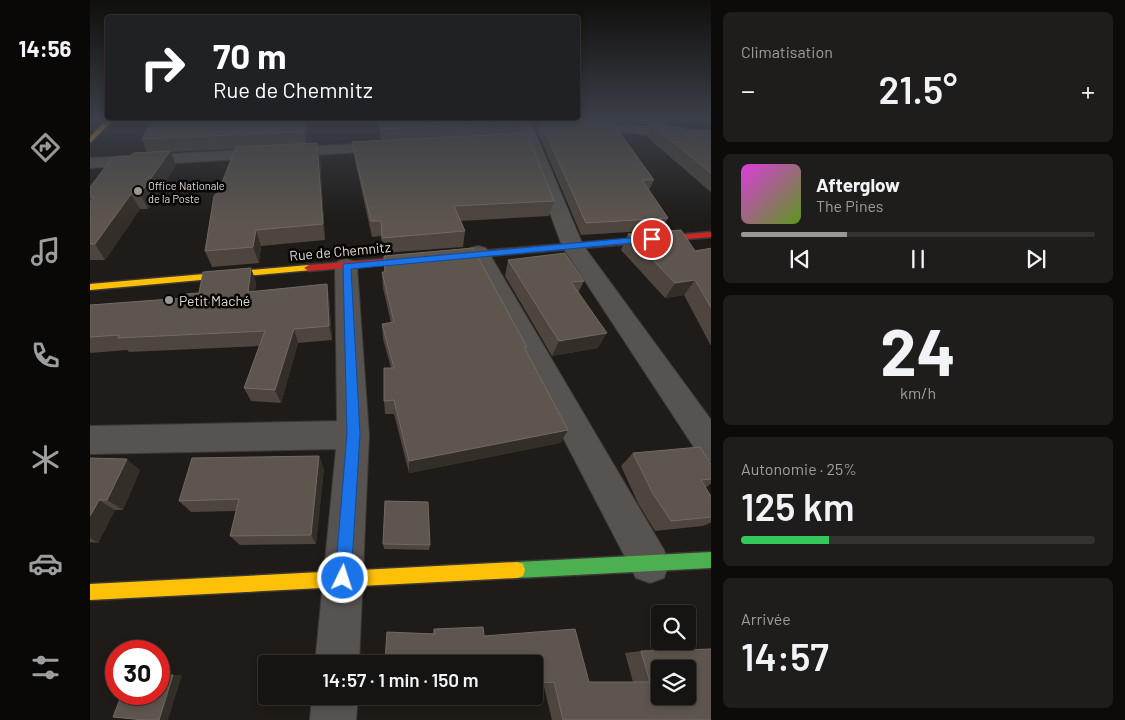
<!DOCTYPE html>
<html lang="fr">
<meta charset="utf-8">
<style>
:root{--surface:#161412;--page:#1f1d1b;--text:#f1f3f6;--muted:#9e9e9f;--line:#353332;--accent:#9b9894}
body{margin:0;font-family:Barlow,sans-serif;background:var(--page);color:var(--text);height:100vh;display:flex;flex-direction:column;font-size:19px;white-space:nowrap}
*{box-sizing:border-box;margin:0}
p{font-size:16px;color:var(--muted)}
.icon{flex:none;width:28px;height:28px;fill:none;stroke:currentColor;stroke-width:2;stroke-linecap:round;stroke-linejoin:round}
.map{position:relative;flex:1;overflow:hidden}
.panel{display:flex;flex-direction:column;gap:12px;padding:12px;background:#0c0b0a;width:414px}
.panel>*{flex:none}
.guide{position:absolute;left:15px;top:15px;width:475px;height:105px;border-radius:5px;box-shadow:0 2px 8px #0003,0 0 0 1px var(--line);background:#202124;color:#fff;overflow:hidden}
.tools{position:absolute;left:561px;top:605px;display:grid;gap:10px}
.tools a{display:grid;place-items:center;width:45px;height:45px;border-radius:5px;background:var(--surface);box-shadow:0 2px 8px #0003,0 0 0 1px var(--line);font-size:25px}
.speed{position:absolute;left:15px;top:640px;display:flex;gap:10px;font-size:25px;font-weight:700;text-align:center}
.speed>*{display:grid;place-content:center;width:65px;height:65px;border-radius:50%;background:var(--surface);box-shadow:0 2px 8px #0003,0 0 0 1px var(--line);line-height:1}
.speed .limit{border:8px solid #d22;background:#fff;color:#111}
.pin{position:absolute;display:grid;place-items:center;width:42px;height:42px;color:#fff;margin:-21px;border:2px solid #fff;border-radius:50%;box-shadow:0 1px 5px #0007}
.me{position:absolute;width:55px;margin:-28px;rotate:4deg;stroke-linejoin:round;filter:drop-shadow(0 0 4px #0008)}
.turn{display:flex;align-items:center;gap:18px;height:105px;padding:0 25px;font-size:22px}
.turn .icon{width:65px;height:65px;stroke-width:2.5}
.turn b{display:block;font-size:35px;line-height:42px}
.big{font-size:38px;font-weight:600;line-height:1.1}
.panel .widget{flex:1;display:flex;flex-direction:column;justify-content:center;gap:8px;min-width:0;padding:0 18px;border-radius:8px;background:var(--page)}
.panel .dial{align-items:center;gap:0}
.dial b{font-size:65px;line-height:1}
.song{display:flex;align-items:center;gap:15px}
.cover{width:60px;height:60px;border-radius:8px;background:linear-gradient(135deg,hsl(300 70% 55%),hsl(90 70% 35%))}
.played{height:5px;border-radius:2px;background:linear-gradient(90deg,var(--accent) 30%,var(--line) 30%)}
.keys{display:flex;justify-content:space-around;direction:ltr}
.heat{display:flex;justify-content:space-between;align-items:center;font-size:28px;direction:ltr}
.charge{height:8px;border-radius:4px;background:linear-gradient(90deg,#34c759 25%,var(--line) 0)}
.trip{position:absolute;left:168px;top:655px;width:285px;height:50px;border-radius:5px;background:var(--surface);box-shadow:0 2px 8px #0003,0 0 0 1px var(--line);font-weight:600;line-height:50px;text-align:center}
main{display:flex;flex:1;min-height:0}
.dock{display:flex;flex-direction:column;width:90px;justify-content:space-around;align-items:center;background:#090807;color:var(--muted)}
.dock .icon{width:35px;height:35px}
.dock .on{color:var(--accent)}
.dock b{font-size:22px;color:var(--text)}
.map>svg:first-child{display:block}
</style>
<main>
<nav class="dock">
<b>14:56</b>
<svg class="icon on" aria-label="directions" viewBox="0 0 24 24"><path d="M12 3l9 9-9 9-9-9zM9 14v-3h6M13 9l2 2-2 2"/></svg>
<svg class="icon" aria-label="music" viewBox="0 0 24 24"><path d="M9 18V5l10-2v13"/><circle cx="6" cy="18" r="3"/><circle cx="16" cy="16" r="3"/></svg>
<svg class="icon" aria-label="phone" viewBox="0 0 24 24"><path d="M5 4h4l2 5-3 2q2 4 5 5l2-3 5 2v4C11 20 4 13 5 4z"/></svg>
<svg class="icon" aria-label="climate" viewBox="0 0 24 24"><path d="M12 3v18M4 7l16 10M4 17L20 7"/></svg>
<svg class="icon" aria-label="car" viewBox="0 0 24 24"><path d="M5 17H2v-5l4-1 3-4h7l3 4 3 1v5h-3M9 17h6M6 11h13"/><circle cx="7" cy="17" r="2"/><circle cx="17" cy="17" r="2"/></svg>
<svg class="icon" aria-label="filters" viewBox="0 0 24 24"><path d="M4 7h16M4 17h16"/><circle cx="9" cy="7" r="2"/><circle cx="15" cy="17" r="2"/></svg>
</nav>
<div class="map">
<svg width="622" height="720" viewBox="0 0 622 720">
<rect width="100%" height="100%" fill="#1e1b18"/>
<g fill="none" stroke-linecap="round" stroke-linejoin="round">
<g stroke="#3b3836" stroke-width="2">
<g id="street">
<polygon points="426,120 440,120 493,245 622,421 622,462 611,458 472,246"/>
<polygon points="490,121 622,131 622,141 485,128 483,125 485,122"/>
<polygon points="301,142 307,144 309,147 307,150 0,168 0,158"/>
<polygon points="388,246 396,248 399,253 574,550 579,564 574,578 560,583 546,578 377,253 380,248"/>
<polygon points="256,259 264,261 267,266 279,435 269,664 225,664 246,449 0,454 0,426 247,421 245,266 248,261"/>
<polygon points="222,696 268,696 266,720 220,720"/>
</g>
</g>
<g stroke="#3b3836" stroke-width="3">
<polygon id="fast" points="622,552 622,568 427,578 421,576 419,570 421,564 427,562"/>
</g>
<g stroke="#3b3836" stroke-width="3">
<g id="slow">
<polygon points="16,120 23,120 0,143 0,137"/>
<polygon points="219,265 222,266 222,270 0,290 0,284"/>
<polygon points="427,562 433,564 435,570 433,576 427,578 0,600 0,584"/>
</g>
</g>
<g stroke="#3b3836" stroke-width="3">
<polygon id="jam" points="622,232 622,237 219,271 214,268 219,265"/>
</g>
<use href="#street" fill="#565351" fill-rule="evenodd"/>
<use href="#fast" fill="#4caf50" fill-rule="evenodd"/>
<use href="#slow" fill="#ffc107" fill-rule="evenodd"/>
<use href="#jam" fill="#c62828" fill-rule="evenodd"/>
</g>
<g fill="#4d453e">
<polygon points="63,120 217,120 216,143 230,158 235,240 171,246 169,263 122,267 115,251 129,190 146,149 81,152 86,165 58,209 50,209 15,260 0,260 0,187 41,156 57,152 52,139"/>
<polygon points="288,120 431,120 432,122 430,133 464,201 459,216 371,221 375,231 373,247 293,253 291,236 282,237 264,156 262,142 291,140"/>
<polygon points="448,120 485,120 564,180 559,190 578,218 571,230 491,235 446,128"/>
<polygon points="537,120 581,120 578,126 540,123"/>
<polygon points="562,125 600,138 622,130 622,193 557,137"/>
<polygon points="538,234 605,251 622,248 622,348 594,295 575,298 531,250"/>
<polygon points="294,256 435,350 478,430 470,443 319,473 304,414 295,414 294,401 301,368 293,339 292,324 301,323 293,288 292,272 294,272"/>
<polygon points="418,260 494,281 488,293 508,348 462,356 415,276"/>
<polygon points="166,282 165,291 237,284 239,298 242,340 208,343 191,403 161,401 154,388 169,346 39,352 37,350 0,353 0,305 94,298 109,293"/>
<polygon points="543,453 622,466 622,483 615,488 622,498 622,522 613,526 565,531 548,503 531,466"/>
<polygon points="0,458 50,470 33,510 25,510 8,543 0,542"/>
<polygon points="234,468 226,544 150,545 140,536 146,511 101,512 89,501"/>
<polygon points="293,544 340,545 339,550 294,549"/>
<polygon points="344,629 394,636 499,682 543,682 535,653 551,651 622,720 462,720 453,683 444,664 296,664 295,662 342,634"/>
</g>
<g fill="#342e28">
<polygon points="215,120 217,120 216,145 214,132"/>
<polygon points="227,143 230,158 235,240 233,224"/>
<polygon points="80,151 86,165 58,209 50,194"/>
<polygon points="41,194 50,209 15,260 5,244"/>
<polygon points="166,230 171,246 169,263 163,247"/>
<polygon points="161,268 166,282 163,306 158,292"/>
<polygon points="605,280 594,295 575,298 585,283"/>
<polygon points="237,284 239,298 242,340 239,326"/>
<polygon points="204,329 208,343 191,403 185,390"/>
<polygon points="517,333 508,348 462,356 469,341"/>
<polygon points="478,430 470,443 319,473 319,461"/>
<polygon points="229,456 234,468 226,544 221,535"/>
<polygon points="37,459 50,470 33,510 17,500"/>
<polygon points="9,500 25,510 8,543 0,538 0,516"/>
<polygon points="83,675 92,675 78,720 69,720"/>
</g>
<g fill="#5d554e" stroke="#716a64" fill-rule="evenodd">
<polygon points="63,120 215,120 214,132 52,139"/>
<polygon points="289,120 431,120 432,122 290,129"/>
<polygon points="450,120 485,120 523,123 564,180 552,180 578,218 496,223"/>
<polygon points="562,125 593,128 600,138 614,130 622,130 622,174"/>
<polygon points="437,133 464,201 364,206 375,231 292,238 291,221 281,221 262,142"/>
<polygon points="227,143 233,224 166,230 163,247 115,251 124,196 129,190 146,147"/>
<polygon points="80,151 50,194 41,194 5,244 0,244 0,202 4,197 0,197 0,187 23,157 41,156 43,153"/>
<polygon points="591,230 605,251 622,248 622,309 605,280 585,283 538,234"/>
<polygon points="383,248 437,347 434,347 478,430 319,461 304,400 294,401 294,368 304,368 292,324 304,322 292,272 295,272 294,256"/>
<polygon points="475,253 494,281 481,282 517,333 469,341 418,260"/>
<polygon points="161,268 158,292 237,284 239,326 204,329 185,390 154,388 175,331 28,338 29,335 0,337 0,305 94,298 96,294 109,293 113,272"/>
<polygon points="610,447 622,466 622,479 611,480 622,498 622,517 581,521 562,492 543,453"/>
<polygon points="229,456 221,535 140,536 149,499 89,501 102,458"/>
<polygon points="0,458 37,459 17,500 9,500 0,516"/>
<polygon points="295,501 338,502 340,545 293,544"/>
<path d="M393,627l1,9 91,-7 14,53h61l-9,-31 71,-2v71h-149l-9,-38 -20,1v-19h-118l-31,-2 2,-30 48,2 -1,-5zM570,669h28v27h-28z"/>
<polygon points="69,674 83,675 69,720 54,720 23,717 32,694 69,694"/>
</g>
<linearGradient id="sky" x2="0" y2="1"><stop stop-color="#100f0d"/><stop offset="0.54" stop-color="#3b3f48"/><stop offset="1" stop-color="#3b3f48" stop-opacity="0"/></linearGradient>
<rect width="622" height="221" fill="url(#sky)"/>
<polygon fill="#1a73e8" stroke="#114b97" points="562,236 566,239 565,241 261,269 270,434 261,578 258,584 253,586 247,584 245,578 257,434 253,264"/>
<g fill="#9b9894" stroke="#080604" stroke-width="2">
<circle cx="48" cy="191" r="5"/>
<circle cx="79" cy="300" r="5"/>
</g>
<g text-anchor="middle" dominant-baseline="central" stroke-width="5" stroke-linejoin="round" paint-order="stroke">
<g font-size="11" fill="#dfdbd7" stroke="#080604" text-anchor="start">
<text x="58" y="185">Office Nationale<tspan x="58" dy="13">de la Poste</tspan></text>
</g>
<g font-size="14" fill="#dfdbd7" stroke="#080604">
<text transform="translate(250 251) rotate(-5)">Rue de Chemnitz</text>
</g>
<g font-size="14" fill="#dfdbd7" stroke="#080604" text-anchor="start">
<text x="89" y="300">Petit Maché</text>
</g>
</g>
</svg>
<div class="tools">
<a><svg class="icon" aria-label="search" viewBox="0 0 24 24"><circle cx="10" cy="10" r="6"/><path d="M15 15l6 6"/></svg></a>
<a><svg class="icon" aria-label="layers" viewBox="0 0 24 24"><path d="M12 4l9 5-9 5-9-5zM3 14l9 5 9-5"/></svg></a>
</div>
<div class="speed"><div class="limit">30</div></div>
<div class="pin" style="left:562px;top:239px;background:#d93025"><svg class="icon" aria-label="arrive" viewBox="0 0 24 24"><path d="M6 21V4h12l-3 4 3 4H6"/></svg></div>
<svg class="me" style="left:253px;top:578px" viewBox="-20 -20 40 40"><circle r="17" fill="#1a73e8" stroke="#fff" stroke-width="3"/><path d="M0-11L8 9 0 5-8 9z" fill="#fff"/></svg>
<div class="trip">14:57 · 1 min · 150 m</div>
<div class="guide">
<div class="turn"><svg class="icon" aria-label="right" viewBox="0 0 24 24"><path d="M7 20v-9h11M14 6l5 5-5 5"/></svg><div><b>70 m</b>Rue de Chemnitz</div></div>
</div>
</div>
<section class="panel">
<div class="widget"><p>Climatisation</p>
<div class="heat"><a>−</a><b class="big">21.5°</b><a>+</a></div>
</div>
<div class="widget">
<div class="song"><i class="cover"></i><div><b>Afterglow</b><p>The Pines</p></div></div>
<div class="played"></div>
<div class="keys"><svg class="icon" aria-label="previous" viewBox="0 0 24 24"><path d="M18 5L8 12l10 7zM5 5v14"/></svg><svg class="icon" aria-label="pause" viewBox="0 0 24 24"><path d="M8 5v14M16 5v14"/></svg><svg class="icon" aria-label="next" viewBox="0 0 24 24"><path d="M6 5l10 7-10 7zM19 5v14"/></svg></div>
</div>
<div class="widget dial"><b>24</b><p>km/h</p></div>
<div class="widget"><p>Autonomie · 25%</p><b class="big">125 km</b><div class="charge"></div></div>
<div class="widget"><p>Arrivée</p><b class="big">14:57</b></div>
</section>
</main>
